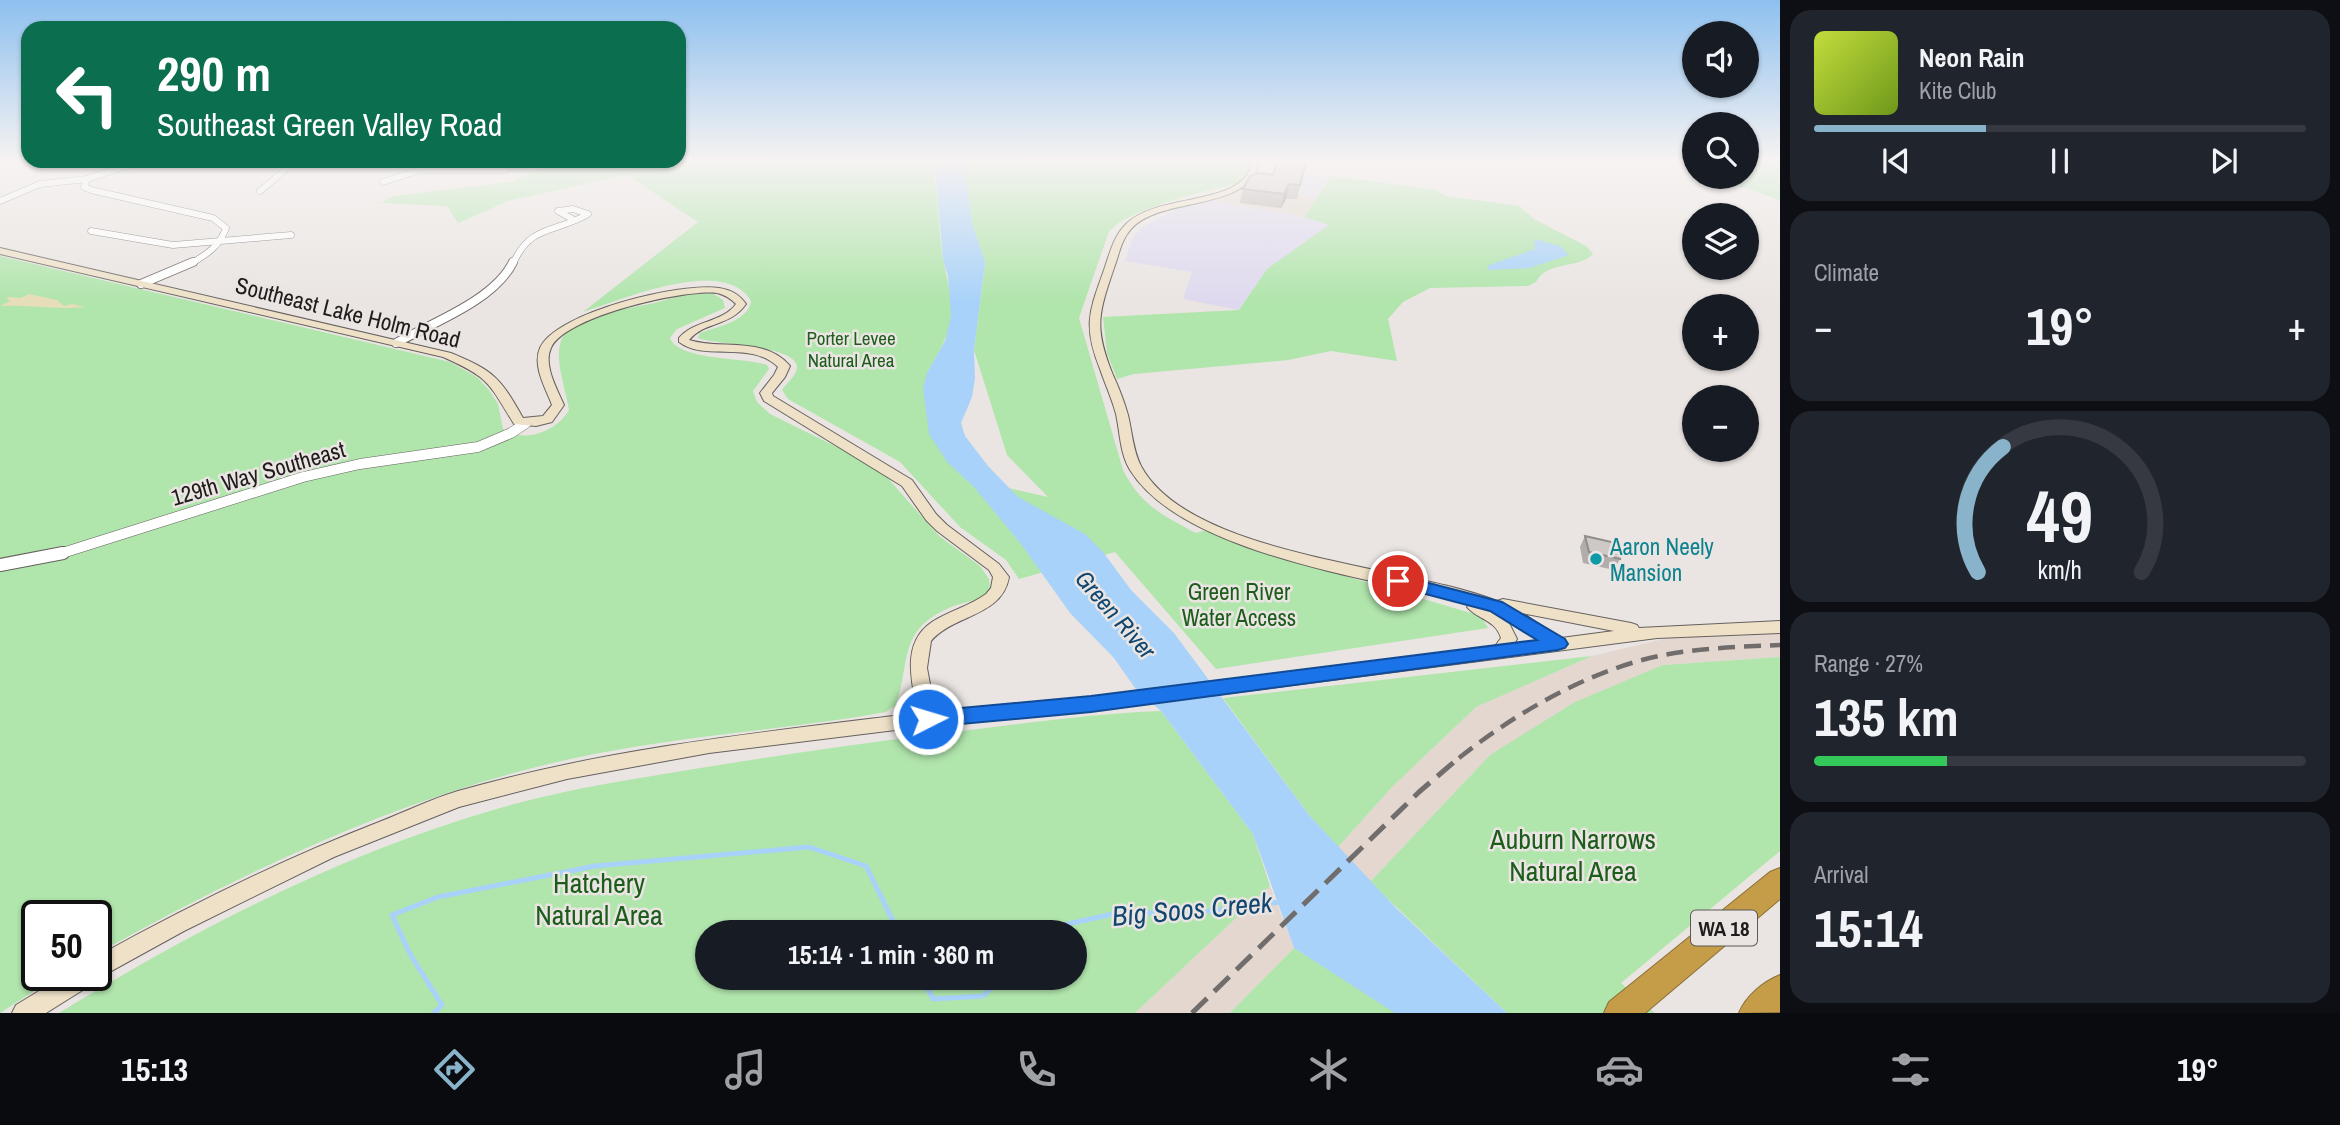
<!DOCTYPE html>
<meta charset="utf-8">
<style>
:root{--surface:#171b24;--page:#20242c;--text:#f1f3f6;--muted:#9ea1a6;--line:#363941;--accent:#88b3ca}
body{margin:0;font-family:"Archivo Narrow",sans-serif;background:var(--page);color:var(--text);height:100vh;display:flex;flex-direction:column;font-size:26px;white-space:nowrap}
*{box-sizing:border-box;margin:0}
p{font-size:23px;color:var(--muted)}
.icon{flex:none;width:38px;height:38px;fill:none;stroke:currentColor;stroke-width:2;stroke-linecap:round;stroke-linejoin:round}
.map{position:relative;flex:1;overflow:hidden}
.drawer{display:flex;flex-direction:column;gap:10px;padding:10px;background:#0d0f14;width:560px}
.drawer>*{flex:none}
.top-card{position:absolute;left:21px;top:21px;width:665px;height:147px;border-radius:21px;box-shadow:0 2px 5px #0004;background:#0b6e4f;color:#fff;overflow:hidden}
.fabs{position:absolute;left:1682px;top:21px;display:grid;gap:14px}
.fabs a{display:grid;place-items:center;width:77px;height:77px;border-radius:50%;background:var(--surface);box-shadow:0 2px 5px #0004;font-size:35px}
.speed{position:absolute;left:21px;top:900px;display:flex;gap:14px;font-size:35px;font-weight:700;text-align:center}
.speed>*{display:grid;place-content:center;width:91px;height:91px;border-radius:50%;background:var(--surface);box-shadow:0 2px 5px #0004;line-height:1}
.speed .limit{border:4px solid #111;border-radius:10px;background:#fff;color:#111}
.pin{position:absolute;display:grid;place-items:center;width:60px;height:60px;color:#fff;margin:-30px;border:4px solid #fff;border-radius:50%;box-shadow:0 2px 7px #0007}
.me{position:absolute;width:77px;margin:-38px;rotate:85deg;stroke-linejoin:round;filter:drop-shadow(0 0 5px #0008)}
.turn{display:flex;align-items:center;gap:24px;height:147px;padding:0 21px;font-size:32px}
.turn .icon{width:91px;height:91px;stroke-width:2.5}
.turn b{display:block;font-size:49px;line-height:60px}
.big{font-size:52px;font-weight:700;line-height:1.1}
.drawer .widget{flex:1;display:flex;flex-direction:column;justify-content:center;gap:10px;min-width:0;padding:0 24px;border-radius:21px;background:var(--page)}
.drawer .dial{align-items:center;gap:0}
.dial svg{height:182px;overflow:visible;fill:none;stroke:var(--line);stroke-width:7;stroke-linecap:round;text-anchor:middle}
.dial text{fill:var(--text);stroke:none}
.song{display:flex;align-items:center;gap:21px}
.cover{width:84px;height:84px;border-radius:10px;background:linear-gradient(135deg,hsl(70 70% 55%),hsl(80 70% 35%))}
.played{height:7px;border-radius:4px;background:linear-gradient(90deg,var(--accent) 35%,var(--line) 35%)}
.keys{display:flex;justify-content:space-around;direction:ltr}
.heat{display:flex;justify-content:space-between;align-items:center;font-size:38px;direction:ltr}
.charge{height:10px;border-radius:5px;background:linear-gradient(90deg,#34c759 27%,var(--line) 0)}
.trip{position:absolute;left:695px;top:920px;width:392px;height:70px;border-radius:35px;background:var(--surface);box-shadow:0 2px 5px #0004;font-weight:700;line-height:70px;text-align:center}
.dock{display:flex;height:112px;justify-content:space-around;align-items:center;background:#090b0e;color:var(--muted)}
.dock .icon{width:49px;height:49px}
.dock .current{color:var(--accent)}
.dock b{font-size:32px;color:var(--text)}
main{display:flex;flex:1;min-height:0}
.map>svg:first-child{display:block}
</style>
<main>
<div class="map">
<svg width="1780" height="1013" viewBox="0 0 1780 1013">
<rect width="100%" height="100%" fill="#eae5e2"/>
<g fill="#e3d7cf">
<polygon points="1250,185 1294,194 1317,198 1304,217 1210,200"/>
<polygon points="1702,630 1780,630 1780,657 1663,665 1490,755 1370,882 1338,847 1392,787 1476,707 1592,656"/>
<polygon points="1270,886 1294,948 1230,1013 1135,1013"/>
</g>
<g fill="#ded9ee">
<polygon points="1257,170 1327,177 1317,198 1250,185"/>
<polygon points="1210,200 1304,217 1330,225 1267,269 1239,310 1183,299 1192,272 1125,261 1133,237 1141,228 1177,209"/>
</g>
<g fill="#b0e5ac" fill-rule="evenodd">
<path d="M931,160c9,32 6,66 12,98 3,20 11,40 8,60 -3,20 -14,38 -24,55l37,105 84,19 -41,-42 -33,-105 11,-88 -13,-39 -6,-46 1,-17h285l-5,14 -7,9c-29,7 -118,26 -132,51l-29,84 44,152c17,34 40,46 73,63l11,-3 67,25 207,61 7,12 -272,41 -101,-117 -96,27 -13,-19 -46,-33 -60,-65 -112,-63 -6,-9c4,-6 15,-15 15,-23 -1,-22 -82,-22 -99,-29l2,-5c16,-6 49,-12 51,-32 -26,-46 -130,-1 -168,11l115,-90 -71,-47 -119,26 -50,22 -11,-17 -66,-3 12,-7 118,-14 46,-21z"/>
<polygon points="1747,160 1780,160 1780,200 1713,177 1746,177"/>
<path d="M1331,176l105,14 10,6 73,10 15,13 52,27 7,8c-14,15 -47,7 -57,28l-8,4 -98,2 -27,14 -15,17 9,42 -66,-10 -43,9 -154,14 -17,5 -10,-26 -4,-36 136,-7 28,-41 62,-44 -25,-8z"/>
<path d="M0,256l450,106 27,15 12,13 9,14 5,25c22,15 54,2 66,-19 -3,-21 -15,-50 -8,-69 11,-29 75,-32 101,-40 14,-4 28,-11 42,-10 7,1 14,5 19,9l2,8 -48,21 -7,9c9,23 75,19 97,27l2,4 -16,22 4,11 13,12 83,41 32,20 54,61 41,30 9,13 1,10c-9,12 -26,13 -39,18 -54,23 -40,54 -55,98l-10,7c-106,19 -215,24 -320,48 -166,37 -322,112 -470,194v-39h-59v60h22l-59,38z"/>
<polygon points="1592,656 1476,707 1392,787 1338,847 1309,815 1223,698"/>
<polygon points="1780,657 1780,851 1621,983 1655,1013 1507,1013 1370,882 1490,755 1575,702 1663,665"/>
<path d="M1161,711l92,123 17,52 -135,127h-1076c139,-85 284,-160 441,-205 66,-19 133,-29 200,-40 76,-12 153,-24 230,-33 77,-9 154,-21 231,-24zM707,933h367v45h-367z"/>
<polygon points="1294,948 1388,1006 1395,1013 1230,1013"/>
</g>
<path fill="#e7ddb8" d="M29,294l28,6 7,6 8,-2 13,3c-29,3 -56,-2 -85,-1l10,-5 -3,-2 1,-2 13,1z"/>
<g fill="#a8d2f9">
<polygon points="931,160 967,160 966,177 972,223 985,262 974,350 975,378 972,397 961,423 965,436 988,466 1018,497 1085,534 1103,552 1131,590 1174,633 1309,815 1396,908 1507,1013 1395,1013 1294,948 1253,834 1161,711 1135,688 1114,658 1070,613 1021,544 974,487 948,463 929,434 923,388 927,373 945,341 951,316 948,276 943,260 936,178"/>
<polygon points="1534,239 1560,246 1569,255 1529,268 1487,270 1489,265 1535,249"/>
</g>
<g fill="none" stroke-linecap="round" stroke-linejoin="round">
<g stroke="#a8d2f9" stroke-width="5">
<polyline points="1048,933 1054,927 1113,914 1209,911 1280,902"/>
<polyline points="922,978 933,999 983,996 1002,978"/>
<polyline points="434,1013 442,1005 410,954 392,915 438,897 595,866 809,847 866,866 899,933"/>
</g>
<g stroke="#66615f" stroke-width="7">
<g id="street-far3">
<polyline points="420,170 505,170"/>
<path d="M87,179l-3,8 7,3 122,28 13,10c-6,18 -20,27 -36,36"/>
<polyline points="383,182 417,171 428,161"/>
<polyline points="260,191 296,161"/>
<polyline points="0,201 40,184 87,179 142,161"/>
<polyline points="91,231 173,245 291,235"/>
<path d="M513,264c17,-40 43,-31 75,-50l-15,-5 -15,2 16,9"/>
</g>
</g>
<g stroke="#66615f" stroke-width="10">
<g id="street-far2">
<polyline points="141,284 193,262"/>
<path d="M396,343c36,-20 99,-43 117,-81"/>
</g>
</g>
<g stroke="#66615f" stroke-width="11">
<polyline id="street-far1" points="56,555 303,477 360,464 478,447 511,433 526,423"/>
</g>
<g stroke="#66615f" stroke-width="14">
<polyline id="street" points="0,565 63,553"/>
</g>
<g stroke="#66615f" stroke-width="2">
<path id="secondary" d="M1251,160h8c-7,53 -98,35 -128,69 -10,11 -12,26 -17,39 -16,47 -20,60 -1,107 6,13 11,26 15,40 4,16 5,36 13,51 49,91 267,99 356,135l6,-2 128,24 6,2 2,3 141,-7v12l-123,5 -566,73 -163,15 -219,27 -142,26 -108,28 -125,50 -150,74 -89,49 -1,3 -48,30h-34l4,-8 49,-30h31v-18c92,-51 185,-97 283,-135 26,-10 52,-23 79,-31 150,-43 305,-59 460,-78 -7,-34 -18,-74 19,-94 16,-9 34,-14 49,-25l5,-6 2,-11 -4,-7 -52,-39 -11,-11 -24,-34 -138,-85 -4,-8 14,-18 4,-8c-27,-27 -73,-5 -99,-25v-4c15,-18 43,-15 57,-34 -6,-6 -11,-9 -19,-11 -32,-4 -152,23 -166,55 -8,17 6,41 13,57l-12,17 -16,4 -22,-2c-26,-42 -24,-46 -71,-67l-443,-103v-6l451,105c43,18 49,24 72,65l20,-2 9,-11c-6,-16 -20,-39 -12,-57 16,-36 142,-66 179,-60 12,2 20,6 27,16 -16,23 -41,17 -57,36 33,10 76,-4 101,26l-5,11 -13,16 1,3 139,84 24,34 11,11 52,39 10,13c-7,40 -55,37 -78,64l-4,27 8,43 156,-14 404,-51 6,-8c-6,-19 -23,-18 -34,-31l3,-4c-93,-24 -287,-48 -340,-133 -10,-16 -10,-38 -14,-56 -4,-15 -11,-30 -16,-45 -18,-45 -10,-59 5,-102 5,-15 9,-31 21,-43 30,-29 99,-19 121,-49 3,-4 4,-10 4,-15zM1522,613l92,18 -53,7zM1507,619l34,21 -27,4 3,-5z"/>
</g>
<g stroke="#8b7038" stroke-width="2">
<g id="highway">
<polygon points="1780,868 1780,899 1645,1013 1604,1013 1609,1002 1770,872"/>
<path d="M1780,975v37l-41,1c7,-17 24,-31 41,-38z"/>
</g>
</g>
<use href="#street-far3" stroke="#fff" stroke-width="6"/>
<use href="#street-far2" stroke="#fff" stroke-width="8"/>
<use href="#street-far1" stroke="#fff" stroke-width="10"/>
<use href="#street" stroke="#fff" stroke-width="12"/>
<use href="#secondary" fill="#eee1c8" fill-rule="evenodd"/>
<use href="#highway" fill="#c59c47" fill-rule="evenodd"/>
<path stroke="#716d6c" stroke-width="4.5" stroke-dasharray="17 9" stroke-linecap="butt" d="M1459,758c53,-42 117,-80 183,-98 45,-12 92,-13 138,-15"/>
<polyline stroke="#716d6c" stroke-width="5" stroke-dasharray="21 10" stroke-linecap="butt" points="1192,1013 1419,792 1461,756"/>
</g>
<g fill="#b1adaa">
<polygon points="1306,162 1297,199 1286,199 1281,208 1240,203 1243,189 1273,175"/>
<polygon points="1585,536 1620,559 1614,570 1583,563 1580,547"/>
</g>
<polygon fill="#908d8b" points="1289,184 1286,199 1281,208 1284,194"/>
<g fill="#cec9c6" stroke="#908d8b" stroke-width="2">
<polygon points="1278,160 1306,162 1300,185 1289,184 1284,194 1243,189 1250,176 1259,173 1273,175"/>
<polygon points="1585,536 1616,543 1620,559 1589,552"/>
</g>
<linearGradient id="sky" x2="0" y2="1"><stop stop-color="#8ec0ef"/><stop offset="0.53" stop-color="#f6f3f2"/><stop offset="1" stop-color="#f6f3f2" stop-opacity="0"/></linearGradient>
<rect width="1780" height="302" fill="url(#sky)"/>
<polygon fill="#1a73e8" stroke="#114b97" stroke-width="2" points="1398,575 1502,602 1565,639 1568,644 1565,648 1558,650 1091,712 928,727 920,725 917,719 920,713 928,711 1091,696 1537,640 1490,611 1391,585 1389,581"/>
<circle fill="#0f9aa8" stroke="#eae5e2" stroke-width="2.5" cx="1596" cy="559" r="7"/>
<g text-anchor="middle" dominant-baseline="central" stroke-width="5" stroke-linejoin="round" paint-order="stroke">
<g font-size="19" fill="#1c5d1b" stroke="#eae5e2">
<text x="851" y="338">Porter Levee<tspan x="851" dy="22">Natural Area</tspan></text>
</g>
<rect fill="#eae5e2" stroke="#5c5957" stroke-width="2" x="1691" y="910.5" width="66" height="35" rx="5"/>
<g font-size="21" font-weight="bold" fill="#1f1d1c">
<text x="1724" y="928">WA 18</text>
</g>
<g font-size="23" fill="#1f1d1c" stroke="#eae5e2">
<text transform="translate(348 312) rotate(14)">Southeast Lake Holm Road</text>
<text transform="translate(258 473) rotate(-16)">129th Way Southeast</text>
</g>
<g font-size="23" fill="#0d838f" stroke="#eae5e2" text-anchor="start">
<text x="1610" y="546">Aaron Neely<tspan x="1610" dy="26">Mansion</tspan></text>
</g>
<g font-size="23" fill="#1c5d1b" stroke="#eae5e2">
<text x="1239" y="591">Green River<tspan x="1239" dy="26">Water Access</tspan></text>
</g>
<g font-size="24" font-style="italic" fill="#10466f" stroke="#eae5e2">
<text transform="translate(1116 614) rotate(49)">Green River</text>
</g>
<g font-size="28" fill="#1c5d1b" stroke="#eae5e2">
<text x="1573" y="839">Auburn Narrows<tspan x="1573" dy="32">Natural Area</tspan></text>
<text x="599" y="883">Hatchery<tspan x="599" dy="32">Natural Area</tspan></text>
</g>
<g font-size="28" font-style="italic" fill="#10466f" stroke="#eae5e2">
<text transform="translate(1192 909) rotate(-5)">Big Soos Creek</text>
</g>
</g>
</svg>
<div class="fabs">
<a><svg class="icon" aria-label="sound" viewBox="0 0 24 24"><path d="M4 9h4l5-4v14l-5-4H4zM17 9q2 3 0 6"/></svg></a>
<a><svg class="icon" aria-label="search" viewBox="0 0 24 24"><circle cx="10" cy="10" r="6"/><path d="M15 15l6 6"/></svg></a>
<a><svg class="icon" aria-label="layers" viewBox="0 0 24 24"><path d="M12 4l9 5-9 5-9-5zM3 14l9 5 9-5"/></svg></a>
<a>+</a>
<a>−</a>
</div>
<div class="speed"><div class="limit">50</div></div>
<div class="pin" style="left:1398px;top:581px;background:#d93025"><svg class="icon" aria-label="arrive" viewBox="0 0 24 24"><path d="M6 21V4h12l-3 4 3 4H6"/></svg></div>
<svg class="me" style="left:928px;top:719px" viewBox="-20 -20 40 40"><circle r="17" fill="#1a73e8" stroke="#fff" stroke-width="3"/><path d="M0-11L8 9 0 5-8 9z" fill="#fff"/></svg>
<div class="trip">15:14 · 1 min · 360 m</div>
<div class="top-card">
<div class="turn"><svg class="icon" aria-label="left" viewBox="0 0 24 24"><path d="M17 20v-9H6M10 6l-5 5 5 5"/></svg><div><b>290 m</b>Southeast Green Valley Road</div></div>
</div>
</div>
<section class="drawer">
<div class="widget">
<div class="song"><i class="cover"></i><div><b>Neon Rain</b><p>Kite Club</p></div></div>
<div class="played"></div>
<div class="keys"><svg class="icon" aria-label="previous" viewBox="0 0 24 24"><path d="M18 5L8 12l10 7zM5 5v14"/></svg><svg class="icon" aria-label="pause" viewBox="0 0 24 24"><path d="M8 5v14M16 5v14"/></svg><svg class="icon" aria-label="next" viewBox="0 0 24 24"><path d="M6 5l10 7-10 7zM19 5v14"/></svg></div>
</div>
<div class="widget"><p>Climate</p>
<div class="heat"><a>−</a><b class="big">19°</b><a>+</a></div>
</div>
<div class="widget dial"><svg viewBox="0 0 100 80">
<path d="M14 69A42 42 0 1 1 86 69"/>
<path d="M14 69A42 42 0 0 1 25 14" stroke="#88b3ca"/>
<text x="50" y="56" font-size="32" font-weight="700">49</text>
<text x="50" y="72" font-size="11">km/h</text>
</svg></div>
<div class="widget"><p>Range · 27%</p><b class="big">135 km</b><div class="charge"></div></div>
<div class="widget"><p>Arrival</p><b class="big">15:14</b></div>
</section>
</main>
<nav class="dock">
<b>15:13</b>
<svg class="icon current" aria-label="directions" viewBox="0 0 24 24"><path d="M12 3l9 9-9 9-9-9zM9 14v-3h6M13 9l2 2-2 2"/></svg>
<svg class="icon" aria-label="music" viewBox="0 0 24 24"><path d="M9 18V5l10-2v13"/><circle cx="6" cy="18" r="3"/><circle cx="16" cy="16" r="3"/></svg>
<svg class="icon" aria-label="phone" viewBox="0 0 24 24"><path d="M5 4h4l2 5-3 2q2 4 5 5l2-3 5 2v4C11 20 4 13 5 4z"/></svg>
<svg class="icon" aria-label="climate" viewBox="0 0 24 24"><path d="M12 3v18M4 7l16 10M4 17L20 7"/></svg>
<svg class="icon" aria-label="car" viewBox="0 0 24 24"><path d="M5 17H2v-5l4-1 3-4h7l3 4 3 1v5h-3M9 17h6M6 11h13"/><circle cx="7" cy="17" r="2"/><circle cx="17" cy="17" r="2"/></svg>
<svg class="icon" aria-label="filters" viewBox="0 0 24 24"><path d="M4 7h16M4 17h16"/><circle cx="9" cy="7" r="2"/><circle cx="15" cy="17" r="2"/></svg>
<b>19°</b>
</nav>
